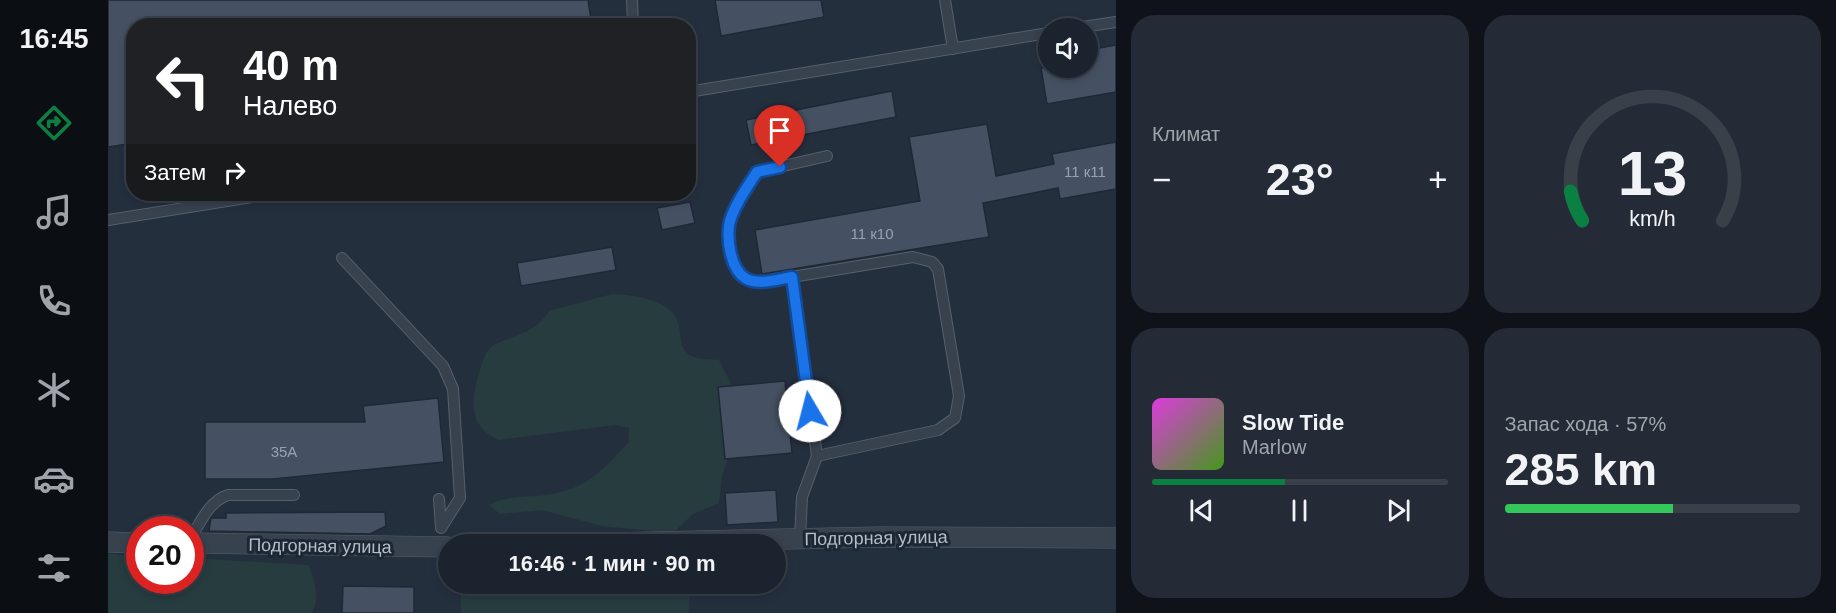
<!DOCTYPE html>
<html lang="ru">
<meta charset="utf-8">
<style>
:root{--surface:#1b232e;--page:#242b36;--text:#f1f3f6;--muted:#a0a4aa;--line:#39404a;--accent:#0b8043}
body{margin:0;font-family:Arial,sans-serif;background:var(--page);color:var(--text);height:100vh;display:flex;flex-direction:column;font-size:22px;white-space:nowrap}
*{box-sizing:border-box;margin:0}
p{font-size:20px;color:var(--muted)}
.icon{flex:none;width:33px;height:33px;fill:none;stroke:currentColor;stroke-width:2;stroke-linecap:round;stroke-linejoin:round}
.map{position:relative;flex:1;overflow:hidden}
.details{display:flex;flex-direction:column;gap:15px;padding:15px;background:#0f1319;width:720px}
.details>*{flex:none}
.hud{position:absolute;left:18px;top:18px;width:570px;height:183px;border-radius:24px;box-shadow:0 3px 9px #0003,0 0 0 2px var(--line);background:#202124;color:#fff;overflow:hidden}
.fabs{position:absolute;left:930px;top:18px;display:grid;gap:12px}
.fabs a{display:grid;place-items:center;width:60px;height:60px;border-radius:50%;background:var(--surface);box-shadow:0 3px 9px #0003,0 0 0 2px var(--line);font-size:30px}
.speed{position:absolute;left:18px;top:516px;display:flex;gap:12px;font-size:30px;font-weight:700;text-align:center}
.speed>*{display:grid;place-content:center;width:78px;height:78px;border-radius:50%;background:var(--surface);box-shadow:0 3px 9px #0003,0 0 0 2px var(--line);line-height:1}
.speed .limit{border:9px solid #d22;background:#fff;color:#111}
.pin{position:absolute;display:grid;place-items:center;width:51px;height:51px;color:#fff;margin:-62px -26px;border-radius:50% 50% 50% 0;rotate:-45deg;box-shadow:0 0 6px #0007}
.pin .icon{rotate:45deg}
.me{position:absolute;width:66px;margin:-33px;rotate:352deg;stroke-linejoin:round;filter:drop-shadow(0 0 4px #0008)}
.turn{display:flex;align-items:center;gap:21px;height:126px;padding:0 18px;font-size:27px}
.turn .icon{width:78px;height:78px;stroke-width:2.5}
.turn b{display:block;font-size:42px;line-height:51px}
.then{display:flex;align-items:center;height:57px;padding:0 18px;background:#0003;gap:12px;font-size:22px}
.big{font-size:45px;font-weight:800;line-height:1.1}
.details .tile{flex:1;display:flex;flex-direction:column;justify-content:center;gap:9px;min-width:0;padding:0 21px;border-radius:24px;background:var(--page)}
.details .dial{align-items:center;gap:0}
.dial svg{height:156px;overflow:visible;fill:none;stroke:var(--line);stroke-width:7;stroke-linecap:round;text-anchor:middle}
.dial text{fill:var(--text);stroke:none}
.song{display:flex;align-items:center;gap:18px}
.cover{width:72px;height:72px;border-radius:9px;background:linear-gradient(135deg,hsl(300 70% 55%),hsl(100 70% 35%))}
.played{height:6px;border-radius:3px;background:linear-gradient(90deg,var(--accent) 45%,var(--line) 45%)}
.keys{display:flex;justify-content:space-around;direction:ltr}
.heat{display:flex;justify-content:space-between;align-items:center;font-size:33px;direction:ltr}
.charge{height:9px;border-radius:4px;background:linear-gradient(90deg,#34c759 57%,var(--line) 0)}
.details .tiles{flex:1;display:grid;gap:15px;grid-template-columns:repeat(2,1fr)}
.trip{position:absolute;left:330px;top:534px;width:348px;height:60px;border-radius:30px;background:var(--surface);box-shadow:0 3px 9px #0003,0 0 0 2px var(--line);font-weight:800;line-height:60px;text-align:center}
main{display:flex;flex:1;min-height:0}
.dock{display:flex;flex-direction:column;width:108px;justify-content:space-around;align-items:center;background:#0b0e12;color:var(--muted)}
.dock .icon{width:42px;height:42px}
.dock .selected{color:var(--accent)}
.dock b{font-size:27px;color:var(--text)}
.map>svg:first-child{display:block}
</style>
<main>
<nav class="dock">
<b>16:45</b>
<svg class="icon selected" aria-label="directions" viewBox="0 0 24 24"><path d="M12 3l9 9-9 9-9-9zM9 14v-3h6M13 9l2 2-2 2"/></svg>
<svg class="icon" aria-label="music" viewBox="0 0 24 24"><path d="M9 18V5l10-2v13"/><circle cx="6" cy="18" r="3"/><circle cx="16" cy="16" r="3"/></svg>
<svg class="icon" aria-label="phone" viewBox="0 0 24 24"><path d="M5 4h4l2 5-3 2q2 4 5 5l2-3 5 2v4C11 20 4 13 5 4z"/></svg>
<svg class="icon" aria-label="climate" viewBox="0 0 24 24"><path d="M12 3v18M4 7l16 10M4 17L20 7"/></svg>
<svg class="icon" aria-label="car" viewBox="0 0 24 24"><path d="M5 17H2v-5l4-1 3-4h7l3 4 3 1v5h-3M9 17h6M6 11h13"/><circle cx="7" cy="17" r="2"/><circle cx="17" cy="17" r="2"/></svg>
<svg class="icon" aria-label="filters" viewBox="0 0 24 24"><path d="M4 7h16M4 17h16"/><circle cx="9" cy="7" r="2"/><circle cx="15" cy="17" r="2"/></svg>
</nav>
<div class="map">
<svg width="1008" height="613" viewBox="0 0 1008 613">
<rect width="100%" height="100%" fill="#242f3e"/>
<g fill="#263c3f">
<path d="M504,294c21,1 58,5 66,28 4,13 0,26 13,34 7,4 20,3 28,4l12,24 9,39 -18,53 -3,27 -26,11 -20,19 -71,-7 -60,-16 -42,4 -11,-9c20,-11 42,-7 64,-11 38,-8 51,-26 76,-52v-14l-14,-3 -116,15c-31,-13 -28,-39 -20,-67 3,-9 5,-19 12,-26 2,-3 8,-4 12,-6 20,-8 34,-11 46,-30z"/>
<path d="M0,554l31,2 1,24h50l1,-22 117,7c7,14 12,33 4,48h-204z"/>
<rect x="353" y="584" width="228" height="29"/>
</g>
<g fill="#455162" stroke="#1f2835" stroke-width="1.5">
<polygon points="0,0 480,0 484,26 26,26 26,143 0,147"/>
<polygon points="607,0 713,0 716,17 613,36"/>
<polygon points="1008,45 1008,92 939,104 933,68 980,68 980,50"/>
<polygon points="784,91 788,117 643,145 638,120"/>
<polygon points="879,124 888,176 946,164 944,154 1008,142 1008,189 952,199 950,188 875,203 881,237 654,274 647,230 812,201 801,137"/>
<polygon points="582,202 587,223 554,230 549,208"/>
<polygon points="504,247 508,270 413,286 409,263"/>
<polygon points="677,381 684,453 617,459 610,387"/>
<polygon points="330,398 336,462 165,479 97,479 97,422 257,422 255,406"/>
<polygon points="668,490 670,522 619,525 617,493"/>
<polygon points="277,512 278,526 262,534 101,531 103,518 118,518 118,513"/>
<polygon points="235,586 306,587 306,613 234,613"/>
</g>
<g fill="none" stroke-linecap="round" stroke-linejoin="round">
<g stroke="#565f6c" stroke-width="12">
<g id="service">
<polyline points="524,0 525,26"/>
<polyline points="837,0 845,49"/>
<polyline points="968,28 1008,22"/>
<polyline points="580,92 940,33"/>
<polyline points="0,220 164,194"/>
<polyline points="234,258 335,366 345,389 352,498 333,528 331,499"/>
<polyline points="684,277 805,257 824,262 830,269 851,396 847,418 830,430 709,456"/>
<path d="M692,539l2,-42 15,-41 -25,-179c-14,2 -35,9 -47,1 -14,-9 -18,-36 -16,-52 2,-16 19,-40 28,-54l70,-16"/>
<path d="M82,540c10,-17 19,-39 38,-45h66"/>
</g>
</g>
<g stroke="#565f6c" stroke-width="21">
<g id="minor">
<polyline points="0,542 32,543"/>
<polyline points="82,543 340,547"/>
<polyline points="456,544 772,537 1008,538"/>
</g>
</g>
<use href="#service" stroke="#38414e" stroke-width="10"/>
<use href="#minor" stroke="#38414e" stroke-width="20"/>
</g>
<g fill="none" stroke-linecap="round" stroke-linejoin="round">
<g stroke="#114b97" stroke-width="15">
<path id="route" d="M672,167l-23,5c-9,14 -26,38 -28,54 -2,16 2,43 16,52 12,8 33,1 47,-1l18,134"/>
</g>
<use href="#route" stroke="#1a73e8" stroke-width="10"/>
</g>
<g text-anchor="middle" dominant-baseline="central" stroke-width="6" stroke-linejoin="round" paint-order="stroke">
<g font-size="15" fill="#98a1af">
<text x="977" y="171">11 к11</text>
<text x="764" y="233">11 к10</text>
<text x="176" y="451">35А</text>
</g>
<g font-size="18" fill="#b4bcc9" stroke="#1d2633">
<text transform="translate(768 538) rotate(-1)">Подгорная улица</text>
<text transform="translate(212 546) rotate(1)">Подгорная улица</text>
</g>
</g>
</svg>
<div class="fabs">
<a><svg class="icon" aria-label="sound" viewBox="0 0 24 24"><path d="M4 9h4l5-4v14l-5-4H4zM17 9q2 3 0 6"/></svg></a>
</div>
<div class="speed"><div class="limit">20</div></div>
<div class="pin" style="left:672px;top:167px;background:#d93025"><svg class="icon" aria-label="arrive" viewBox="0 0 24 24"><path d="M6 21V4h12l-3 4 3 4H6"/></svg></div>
<svg class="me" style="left:702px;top:411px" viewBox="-20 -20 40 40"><circle r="19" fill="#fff"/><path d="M0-13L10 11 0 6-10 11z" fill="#1a73e8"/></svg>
<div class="trip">16:46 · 1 мин · 90 m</div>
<div class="hud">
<div class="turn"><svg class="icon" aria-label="left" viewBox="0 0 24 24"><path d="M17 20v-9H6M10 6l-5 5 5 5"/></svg><div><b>40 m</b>Налево</div></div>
<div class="then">Затем<svg class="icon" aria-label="right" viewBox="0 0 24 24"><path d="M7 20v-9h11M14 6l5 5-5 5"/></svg></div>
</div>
</div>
<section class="details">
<div class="tiles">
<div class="tile"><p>Климат</p>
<div class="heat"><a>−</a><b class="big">23°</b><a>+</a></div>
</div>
<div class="tile dial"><svg viewBox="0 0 100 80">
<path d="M14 69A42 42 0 1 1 86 69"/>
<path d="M14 69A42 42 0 0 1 8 54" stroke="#0b8043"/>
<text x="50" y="56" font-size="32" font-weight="700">13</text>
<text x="50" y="72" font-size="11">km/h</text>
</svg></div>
<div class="tile">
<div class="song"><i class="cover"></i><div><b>Slow Tide</b><p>Marlow</p></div></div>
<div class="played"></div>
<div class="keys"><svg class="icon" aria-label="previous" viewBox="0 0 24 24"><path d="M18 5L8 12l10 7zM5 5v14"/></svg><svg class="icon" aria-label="pause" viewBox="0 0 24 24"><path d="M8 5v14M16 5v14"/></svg><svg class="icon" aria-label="next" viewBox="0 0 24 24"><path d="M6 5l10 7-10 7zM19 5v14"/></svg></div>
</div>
<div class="tile"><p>Запас хода · 57%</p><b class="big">285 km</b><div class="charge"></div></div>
</div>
</section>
</main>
